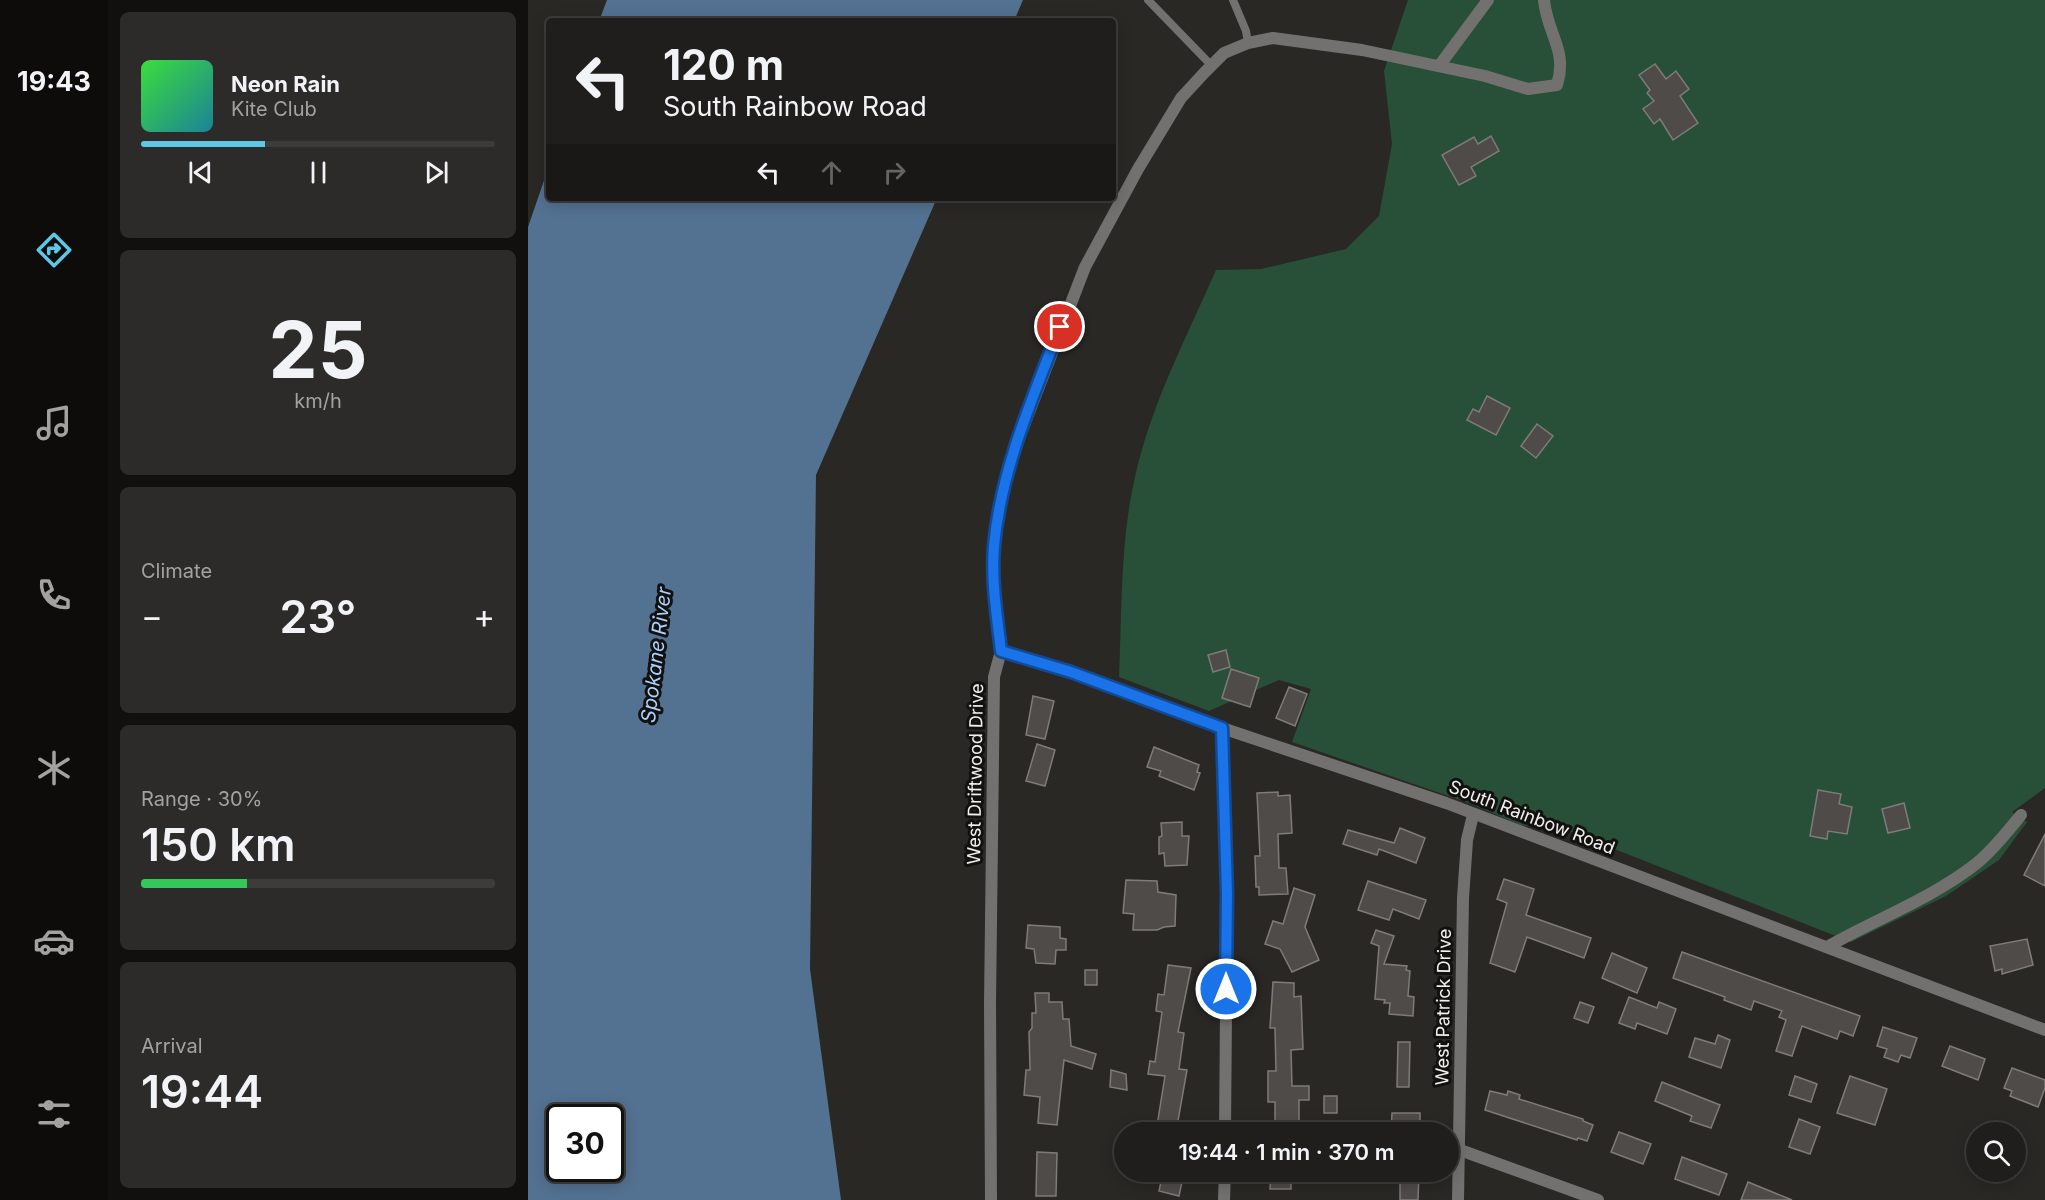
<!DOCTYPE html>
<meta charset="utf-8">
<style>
:root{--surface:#201e1c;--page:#2d2b29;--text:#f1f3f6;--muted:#a2a2a3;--line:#3d3c3b;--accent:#5cc7e7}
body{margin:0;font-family:Inter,sans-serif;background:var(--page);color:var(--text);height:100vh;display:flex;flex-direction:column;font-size:22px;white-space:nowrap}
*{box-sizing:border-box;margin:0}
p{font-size:20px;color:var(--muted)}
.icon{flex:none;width:33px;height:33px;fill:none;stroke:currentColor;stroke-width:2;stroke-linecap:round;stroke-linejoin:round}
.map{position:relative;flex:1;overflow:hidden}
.sheet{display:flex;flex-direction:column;gap:12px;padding:12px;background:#12100f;width:420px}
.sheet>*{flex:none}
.hud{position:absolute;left:18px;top:18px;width:570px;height:183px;border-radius:6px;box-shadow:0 3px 15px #0003,0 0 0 2px var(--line);background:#201e1c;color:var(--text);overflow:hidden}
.buttons{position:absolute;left:1438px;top:1122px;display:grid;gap:12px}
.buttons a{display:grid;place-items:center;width:60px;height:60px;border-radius:50%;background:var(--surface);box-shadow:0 3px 15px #0003,0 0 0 2px var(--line);font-size:30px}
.speed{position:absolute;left:18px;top:1104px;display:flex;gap:12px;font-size:30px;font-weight:700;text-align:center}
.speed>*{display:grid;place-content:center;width:78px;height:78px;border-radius:50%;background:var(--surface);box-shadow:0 3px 15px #0003,0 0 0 2px var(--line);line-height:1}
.speed .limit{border:3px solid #111;border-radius:9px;background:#fff;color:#111}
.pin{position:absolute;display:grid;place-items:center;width:51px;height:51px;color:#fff;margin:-26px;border:3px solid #fff;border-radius:50%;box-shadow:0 2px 6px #0007}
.me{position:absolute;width:66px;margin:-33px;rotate:0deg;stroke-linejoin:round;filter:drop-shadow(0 0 4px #0008)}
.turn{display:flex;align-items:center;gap:21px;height:126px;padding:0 18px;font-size:27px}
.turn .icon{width:78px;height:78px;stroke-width:2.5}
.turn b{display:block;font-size:42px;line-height:51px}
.lanes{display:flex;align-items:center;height:57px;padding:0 18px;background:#0003;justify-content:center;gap:30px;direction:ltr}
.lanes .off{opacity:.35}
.big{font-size:45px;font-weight:600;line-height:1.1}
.sheet .card{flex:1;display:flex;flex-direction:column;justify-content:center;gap:9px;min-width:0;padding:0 21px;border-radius:9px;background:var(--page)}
.sheet .dial{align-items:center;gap:0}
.dial b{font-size:78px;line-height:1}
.song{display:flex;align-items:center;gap:18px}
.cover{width:72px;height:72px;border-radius:9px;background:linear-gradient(135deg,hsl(120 70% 55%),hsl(190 70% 35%))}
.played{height:6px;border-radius:3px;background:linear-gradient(90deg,var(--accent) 35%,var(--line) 35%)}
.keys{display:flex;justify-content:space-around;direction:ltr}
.heat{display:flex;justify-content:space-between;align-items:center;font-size:33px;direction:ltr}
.charge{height:9px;border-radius:4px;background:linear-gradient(90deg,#34c759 30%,var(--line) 0)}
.trip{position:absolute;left:586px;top:1122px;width:345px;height:60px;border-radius:30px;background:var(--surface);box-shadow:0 3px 15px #0003,0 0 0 2px var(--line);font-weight:600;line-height:60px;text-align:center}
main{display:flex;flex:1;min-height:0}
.dock{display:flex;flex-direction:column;width:108px;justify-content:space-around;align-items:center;background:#0d0c0b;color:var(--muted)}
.dock .icon{width:42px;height:42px}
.dock .active{color:var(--accent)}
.dock b{font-size:27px;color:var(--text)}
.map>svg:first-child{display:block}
</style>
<main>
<nav class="dock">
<b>19:43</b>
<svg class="icon active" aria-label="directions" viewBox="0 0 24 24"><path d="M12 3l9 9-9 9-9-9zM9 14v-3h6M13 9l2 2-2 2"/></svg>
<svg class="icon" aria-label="music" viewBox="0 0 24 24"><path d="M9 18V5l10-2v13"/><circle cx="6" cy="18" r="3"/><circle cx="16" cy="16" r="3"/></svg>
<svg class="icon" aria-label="phone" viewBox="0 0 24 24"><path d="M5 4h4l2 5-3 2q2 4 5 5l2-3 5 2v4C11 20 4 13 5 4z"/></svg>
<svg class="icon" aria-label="climate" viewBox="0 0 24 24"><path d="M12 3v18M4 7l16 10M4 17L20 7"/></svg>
<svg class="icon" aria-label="car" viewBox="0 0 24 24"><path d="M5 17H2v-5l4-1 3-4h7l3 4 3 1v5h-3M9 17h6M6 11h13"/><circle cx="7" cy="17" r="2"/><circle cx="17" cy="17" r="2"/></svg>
<svg class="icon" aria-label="filters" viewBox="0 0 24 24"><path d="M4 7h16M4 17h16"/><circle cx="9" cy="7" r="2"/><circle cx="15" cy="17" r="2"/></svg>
</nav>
<section class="sheet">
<div class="card">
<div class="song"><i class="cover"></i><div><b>Neon Rain</b><p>Kite Club</p></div></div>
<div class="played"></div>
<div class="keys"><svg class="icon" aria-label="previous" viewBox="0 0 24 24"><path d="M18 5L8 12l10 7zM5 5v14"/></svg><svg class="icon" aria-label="pause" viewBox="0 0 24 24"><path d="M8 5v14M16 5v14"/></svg><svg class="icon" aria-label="next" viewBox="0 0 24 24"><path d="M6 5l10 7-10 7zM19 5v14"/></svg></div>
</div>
<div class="card dial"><b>25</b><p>km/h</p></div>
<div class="card"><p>Climate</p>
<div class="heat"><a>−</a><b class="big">23°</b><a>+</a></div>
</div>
<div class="card"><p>Range · 30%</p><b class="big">150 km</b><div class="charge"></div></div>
<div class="card"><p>Arrival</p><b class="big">19:44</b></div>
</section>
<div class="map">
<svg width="1517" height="1200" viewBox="0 0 1517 1200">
<rect width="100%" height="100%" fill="#2a2825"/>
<path fill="#284f38" d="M880,0h637v788l-33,24 15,10 -28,38 -53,36 -95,46 -280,-110 -50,-7 -55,-23 -174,-60 19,-53 -32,-9 -70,31 -90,-34c3,-66 1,-135 16,-200 16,-72 51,-139 81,-207l45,-1 85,-20 33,-33 13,-72 -8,-73z"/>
<g fill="#537191" fill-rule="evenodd">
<polygon points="79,0 495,0 486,21 71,21"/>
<path d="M21,166v32h388l-121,277 -6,494 31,231h-313v-973zM32,1118h50v50h-50z"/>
</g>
<g fill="#4e4b49" stroke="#7e7b78" stroke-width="1.5">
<polygon points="1127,64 1138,79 1148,71 1161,89 1152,96 1170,123 1145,140 1132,119 1126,124 1115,109 1126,101 1119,93 1122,90 1111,75"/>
<polygon points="963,136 971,151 943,167 948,176 931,185 914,155 946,137 950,144"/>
<polygon points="959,396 982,408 968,435 939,420 945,409 951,412"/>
<polygon points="1009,424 1025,436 1008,458 993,446"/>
<polygon points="698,650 702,667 685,672 680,655"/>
<polygon points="703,669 731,678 722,707 694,698"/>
<polygon points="761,687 779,694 767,726 748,718"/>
<polygon points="505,696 526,701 517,739 498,735"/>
<polygon points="509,744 527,750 517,786 498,781"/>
<polygon points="626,747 671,765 669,772 672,773 666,790 631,776 633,771 619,767"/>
<polygon points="1290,790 1313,794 1311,804 1324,807 1319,834 1300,831 1299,839 1282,836"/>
<polygon points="750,792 750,796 762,795 764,833 750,834 751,868 758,868 760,894 731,895 731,887 728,887 727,856 732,856 729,793"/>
<polygon points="1376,803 1382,828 1360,833 1354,809"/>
<polygon points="654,822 654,836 661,836 659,865 637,866 636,853 631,854 631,837 634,836 633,823"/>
<polygon points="872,828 897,838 888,863 851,849 849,855 815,844 820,830 866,843"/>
<polygon points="1517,834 1517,886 1496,875"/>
<polygon points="976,879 1006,889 998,915 1063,938 1056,958 999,937 987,972 962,963 979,903 969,899"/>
<polygon points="598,880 629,881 630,892 648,895 647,926 636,927 629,930 605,930 606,914 595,913"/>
<polygon points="840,881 898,900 891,919 865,909 861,920 830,910"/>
<polygon points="766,888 787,895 777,927 791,960 764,972 752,949 737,944 745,921 755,924"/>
<polygon points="500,925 532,927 532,938 538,939 538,950 528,950 527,964 508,963 506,949 498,948"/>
<polygon points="848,930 866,936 856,964 879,966 878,970 882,971 880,996 886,997 885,1016 861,1014 862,1003 856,1003 857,1000 847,999 851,946 843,943"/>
<polygon points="1499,939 1505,965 1474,974 1474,969 1467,971 1462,946"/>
<polygon points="1154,952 1332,1016 1325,1036 1312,1031 1309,1039 1274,1026 1264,1056 1248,1051 1258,1020 1251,1017 1254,1011 1226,1001 1223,1010 1196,1000 1197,997 1145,978"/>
<polygon points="1084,953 1119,968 1109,993 1074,978"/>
<polygon points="640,965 663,968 650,1032 656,1033 651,1069 659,1070 648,1132 628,1132 637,1076 620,1074 622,1061 627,1062 634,1012 628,1011 630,994 636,995"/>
<rect x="557" y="970" width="12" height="15"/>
<polygon points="745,982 766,983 766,997 773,996 775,1049 763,1050 764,1086 781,1086 781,1100 771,1100 771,1122 747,1122 747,1102 740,1102 740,1071 748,1071 747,1028 742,1028"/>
<polygon points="507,993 521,993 521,1002 534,1002 535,1019 541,1019 543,1046 568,1054 564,1069 536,1060 529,1125 510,1123 512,1097 496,1095 498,1070 502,1070 501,1032 504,1028 504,1013 508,1013"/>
<polygon points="1101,997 1129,1008 1131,1002 1148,1009 1139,1034 1109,1023 1107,1029 1091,1023"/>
<polygon points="1052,1002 1066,1007 1060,1023 1046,1018"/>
<polygon points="1355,1027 1389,1038 1382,1058 1373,1055 1370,1062 1356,1057 1359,1049 1349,1046"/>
<polygon points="1190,1035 1202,1040 1193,1068 1161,1057 1167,1038 1187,1044"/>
<polygon points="870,1042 882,1042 881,1087 869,1087"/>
<polygon points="1422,1046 1457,1059 1450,1080 1414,1066"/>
<polygon points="1484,1068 1517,1080 1517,1088 1510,1107 1482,1096 1484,1091 1476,1088"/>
<polygon points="583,1070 598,1074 599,1090 582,1087"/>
<polygon points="1267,1076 1289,1084 1283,1102 1261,1095"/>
<polygon points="1322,1076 1359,1089 1347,1125 1309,1113"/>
<polygon points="1134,1082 1192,1105 1183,1128 1162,1121 1164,1116 1127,1101"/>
<polygon points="962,1091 979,1095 980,1091 992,1095 991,1099 1055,1119 1055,1121 1065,1125 1059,1141 1050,1138 1049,1140 957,1110"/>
<rect x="796" y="1096" width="13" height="17"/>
<polygon points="864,1113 892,1113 892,1132 863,1132"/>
<polygon points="1271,1119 1292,1127 1282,1154 1261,1147"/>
<polygon points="1091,1132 1123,1144 1115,1164 1083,1152"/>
<polygon points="509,1152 529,1153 528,1196 508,1196"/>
<polygon points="1154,1157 1199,1174 1191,1195 1147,1179"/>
<polygon points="635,1172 656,1172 651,1196 631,1191"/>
<polygon points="743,1172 763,1172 763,1189 742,1189"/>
<polygon points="872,1173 891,1173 890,1200 872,1200"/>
<polygon points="1220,1182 1264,1200 1213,1200"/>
</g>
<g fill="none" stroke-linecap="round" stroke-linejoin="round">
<g stroke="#737170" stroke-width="8">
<polyline points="620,0 683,65"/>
<polyline points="705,0 718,31 720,43"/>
</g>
<g stroke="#737170" stroke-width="12">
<polyline points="911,66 960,0"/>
<polyline points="473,651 543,672 694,728 918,803 1517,1030"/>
<polyline points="694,728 699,893 697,1132"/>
<path d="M1299,947c49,-28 106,-49 150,-84 17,-14 30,-31 44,-48"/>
<polyline points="932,1150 1070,1200"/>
<path d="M463,1200l-1,-197 4,-326 7,-26 -7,-55v-50l8,-54 12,-41 71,-184 53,-98 43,-71 24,-26 19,-19 24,-10 25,-5 89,12 123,26 43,13 29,-4c11,-35 -10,-51 -13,-85"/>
<polyline points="696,1200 697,1172"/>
<polyline points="930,1200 935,898 939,840 945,815"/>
</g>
</g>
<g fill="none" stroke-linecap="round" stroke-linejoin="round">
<g stroke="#114b97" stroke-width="15">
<path id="route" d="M532,327c-27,70 -59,142 -66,219 -3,35 3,70 7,105l70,21 151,56 5,165 -1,96"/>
</g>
<use href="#route" stroke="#1a73e8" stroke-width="10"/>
</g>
<g text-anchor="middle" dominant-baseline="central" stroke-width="6" stroke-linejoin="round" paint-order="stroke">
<g font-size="18" fill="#f1f0ee" stroke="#121110">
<text transform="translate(447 774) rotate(-89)">West Driftwood Drive</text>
<text transform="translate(1004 817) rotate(21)">South Rainbow Road</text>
<text transform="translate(915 1007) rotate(-89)">West Patrick Drive</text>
</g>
<g font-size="20" font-style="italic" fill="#abd2fd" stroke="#121110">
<text transform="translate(128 655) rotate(-83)">Spokane River</text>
</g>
</g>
</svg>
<div class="buttons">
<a><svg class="icon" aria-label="search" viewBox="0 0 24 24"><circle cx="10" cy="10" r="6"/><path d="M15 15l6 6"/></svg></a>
</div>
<div class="speed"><div class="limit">30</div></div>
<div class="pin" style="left:532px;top:327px;background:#d93025"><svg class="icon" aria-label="arrive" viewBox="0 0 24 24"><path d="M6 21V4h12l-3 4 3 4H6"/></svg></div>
<svg class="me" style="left:698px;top:989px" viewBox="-20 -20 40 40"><circle r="17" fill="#1a73e8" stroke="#fff" stroke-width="3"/><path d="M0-11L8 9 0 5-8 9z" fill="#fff"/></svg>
<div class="trip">19:44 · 1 min · 370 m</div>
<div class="hud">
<div class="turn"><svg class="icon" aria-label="left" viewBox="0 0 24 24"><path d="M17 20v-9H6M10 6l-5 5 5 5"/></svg><div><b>120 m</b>South Rainbow Road</div></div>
<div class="lanes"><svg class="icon" aria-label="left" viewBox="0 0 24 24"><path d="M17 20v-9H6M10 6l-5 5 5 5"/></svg><svg class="icon off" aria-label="ahead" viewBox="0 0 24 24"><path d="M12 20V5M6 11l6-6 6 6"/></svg><svg class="icon off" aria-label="right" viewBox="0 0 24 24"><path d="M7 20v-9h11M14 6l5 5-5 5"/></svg></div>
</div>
</div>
</main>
